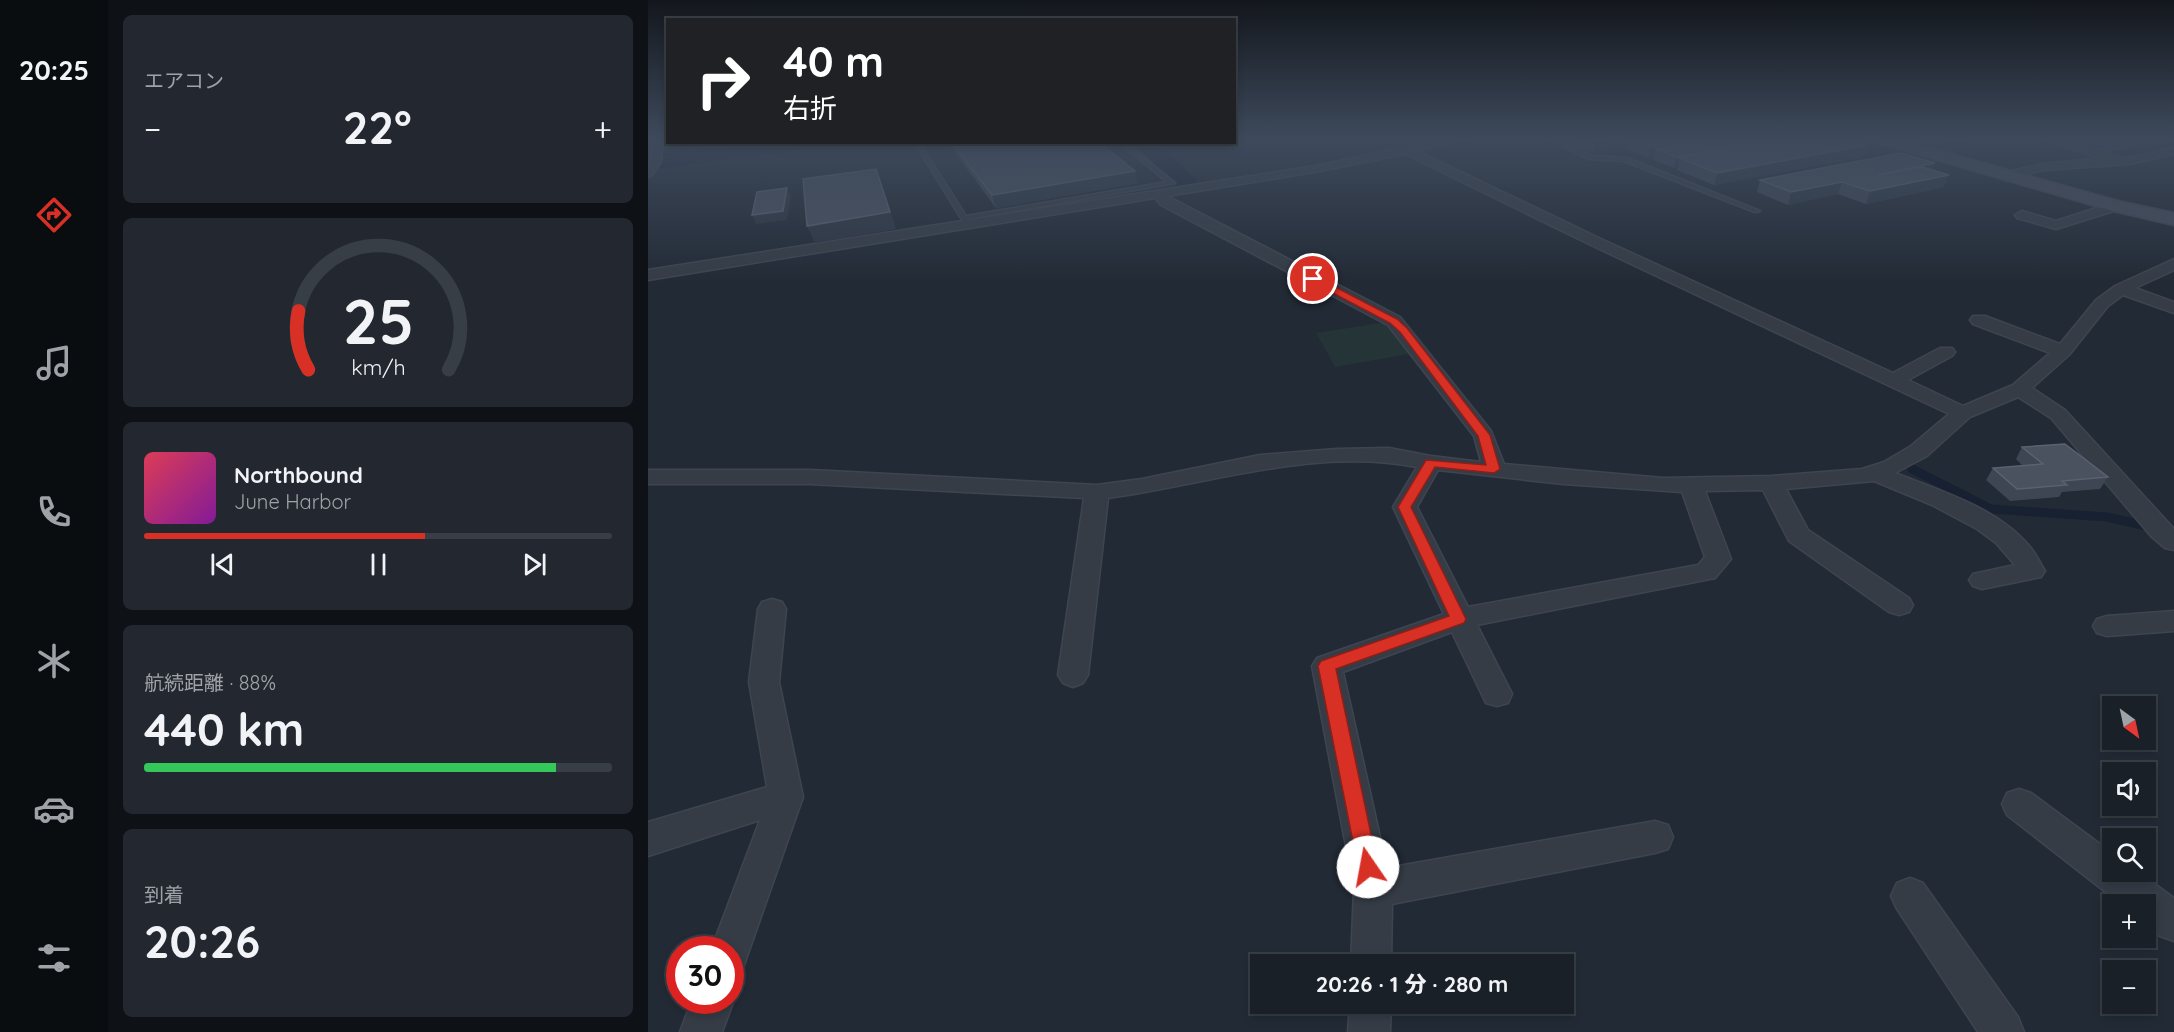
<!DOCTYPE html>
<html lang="ja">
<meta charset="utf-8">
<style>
:root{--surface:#1a2028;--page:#232830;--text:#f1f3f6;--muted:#9fa3a8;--line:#383e45;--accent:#d93025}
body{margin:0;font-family:Quicksand,"Noto Sans JP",sans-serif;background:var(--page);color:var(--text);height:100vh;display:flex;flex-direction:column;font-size:22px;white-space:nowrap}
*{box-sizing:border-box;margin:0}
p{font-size:20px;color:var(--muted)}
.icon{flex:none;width:33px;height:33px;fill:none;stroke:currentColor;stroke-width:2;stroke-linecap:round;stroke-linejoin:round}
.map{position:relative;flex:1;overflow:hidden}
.sheet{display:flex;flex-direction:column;gap:15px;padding:15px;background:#0e1216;width:540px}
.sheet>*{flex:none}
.hud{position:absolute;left:18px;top:18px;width:570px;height:126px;border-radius:0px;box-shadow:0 3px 9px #0003,0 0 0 2px var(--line);background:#202124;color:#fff;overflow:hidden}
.needle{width:39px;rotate:147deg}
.buttons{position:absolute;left:1454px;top:696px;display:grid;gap:12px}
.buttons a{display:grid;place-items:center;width:54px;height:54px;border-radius:0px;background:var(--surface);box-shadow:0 3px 9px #0003,0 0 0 2px var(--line);font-size:30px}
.speed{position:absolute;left:18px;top:936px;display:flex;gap:12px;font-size:30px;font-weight:700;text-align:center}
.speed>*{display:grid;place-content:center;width:78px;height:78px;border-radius:50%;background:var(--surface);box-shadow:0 3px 9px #0003,0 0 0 2px var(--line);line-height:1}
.speed .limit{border:9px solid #d22;background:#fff;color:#111}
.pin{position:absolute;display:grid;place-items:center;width:51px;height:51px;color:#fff;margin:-26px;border:3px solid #fff;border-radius:50%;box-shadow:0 2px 6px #0007}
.me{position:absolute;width:66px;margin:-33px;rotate:348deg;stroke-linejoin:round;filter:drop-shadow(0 0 4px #0008)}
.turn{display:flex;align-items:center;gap:21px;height:126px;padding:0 18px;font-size:27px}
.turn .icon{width:78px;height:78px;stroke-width:2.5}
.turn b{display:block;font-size:42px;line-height:51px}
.big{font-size:45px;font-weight:800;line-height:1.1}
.sheet .widget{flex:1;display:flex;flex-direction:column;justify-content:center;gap:9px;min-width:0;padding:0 21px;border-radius:9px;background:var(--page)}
.sheet .dial{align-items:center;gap:0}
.dial svg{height:156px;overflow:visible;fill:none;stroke:var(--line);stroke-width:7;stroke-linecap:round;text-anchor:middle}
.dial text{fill:var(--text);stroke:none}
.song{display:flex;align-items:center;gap:18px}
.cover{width:72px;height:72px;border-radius:9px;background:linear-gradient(135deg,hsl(350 70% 55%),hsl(290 70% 35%))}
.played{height:6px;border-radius:3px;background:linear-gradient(90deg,var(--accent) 60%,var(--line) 60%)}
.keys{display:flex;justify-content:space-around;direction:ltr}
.heat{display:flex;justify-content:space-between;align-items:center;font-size:33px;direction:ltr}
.charge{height:9px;border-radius:4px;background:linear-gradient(90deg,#34c759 88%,var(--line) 0)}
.trip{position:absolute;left:602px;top:954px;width:324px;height:60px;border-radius:0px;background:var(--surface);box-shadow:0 3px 9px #0003,0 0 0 2px var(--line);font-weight:800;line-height:60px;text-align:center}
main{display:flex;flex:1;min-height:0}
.dock{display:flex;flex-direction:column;width:108px;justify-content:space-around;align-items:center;background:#0a0d10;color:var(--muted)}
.dock .icon{width:42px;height:42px}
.dock .current{color:var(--accent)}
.dock b{font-size:27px;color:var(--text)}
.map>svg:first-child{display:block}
</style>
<main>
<nav class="dock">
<b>20:25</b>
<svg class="icon current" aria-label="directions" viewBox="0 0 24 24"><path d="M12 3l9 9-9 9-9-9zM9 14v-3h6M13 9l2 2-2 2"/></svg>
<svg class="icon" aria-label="music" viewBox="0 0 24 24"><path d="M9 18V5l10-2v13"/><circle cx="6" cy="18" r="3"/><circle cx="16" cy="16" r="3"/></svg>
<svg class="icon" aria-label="phone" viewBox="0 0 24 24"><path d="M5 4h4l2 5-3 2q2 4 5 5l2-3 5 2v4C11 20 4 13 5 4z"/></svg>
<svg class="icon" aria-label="climate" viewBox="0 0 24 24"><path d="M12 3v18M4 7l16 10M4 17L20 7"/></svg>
<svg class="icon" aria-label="car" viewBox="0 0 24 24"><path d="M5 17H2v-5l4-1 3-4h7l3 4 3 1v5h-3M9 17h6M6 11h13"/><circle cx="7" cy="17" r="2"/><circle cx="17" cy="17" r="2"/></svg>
<svg class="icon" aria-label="filters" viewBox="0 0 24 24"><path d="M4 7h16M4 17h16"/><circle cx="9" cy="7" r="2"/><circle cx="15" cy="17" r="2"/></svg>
</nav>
<section class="sheet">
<div class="widget"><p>エアコン</p>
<div class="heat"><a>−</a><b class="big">22°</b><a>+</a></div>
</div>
<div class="widget dial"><svg viewBox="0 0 100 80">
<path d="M14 69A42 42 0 1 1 86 69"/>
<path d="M14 69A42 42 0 0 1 9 39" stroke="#d93025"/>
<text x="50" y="56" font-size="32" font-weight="700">25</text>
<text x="50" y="72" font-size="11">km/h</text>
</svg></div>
<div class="widget">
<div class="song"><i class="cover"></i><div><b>Northbound</b><p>June Harbor</p></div></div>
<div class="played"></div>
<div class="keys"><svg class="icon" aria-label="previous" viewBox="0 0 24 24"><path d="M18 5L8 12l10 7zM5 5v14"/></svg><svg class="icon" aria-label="pause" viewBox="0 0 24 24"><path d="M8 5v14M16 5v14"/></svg><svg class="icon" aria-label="next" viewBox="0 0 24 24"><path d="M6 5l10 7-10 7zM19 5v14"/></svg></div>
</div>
<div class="widget"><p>航続距離 · 88%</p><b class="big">440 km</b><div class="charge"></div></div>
<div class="widget"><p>到着</p><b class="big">20:26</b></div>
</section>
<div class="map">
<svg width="1526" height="1032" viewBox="0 0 1526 1032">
<rect width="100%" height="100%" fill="#222a35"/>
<polygon fill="#243437" points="738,322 767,353 687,367 668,333"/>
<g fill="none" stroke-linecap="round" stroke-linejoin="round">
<polyline stroke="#172132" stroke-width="9" points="1264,469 1343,509 1459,517 1503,527"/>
<g fill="#172132" fill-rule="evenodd">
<polygon points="98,142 166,142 163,147 155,149 0,170 0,156"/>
<polygon points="486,142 511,142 553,185 549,191 540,193 531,191"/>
</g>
<g stroke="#3f4550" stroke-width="3">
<g id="service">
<polygon points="899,139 906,139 944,156 979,158 1112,211 1107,212 976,161 941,159"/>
<polygon points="1493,139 1495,142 1447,154 1444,152"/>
<polygon points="266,142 271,142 318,216 519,182 471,142 477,142 527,183 320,219 322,223 319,225 316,223"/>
</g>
</g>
<g stroke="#3f4550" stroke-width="3">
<g id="minor">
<polygon points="4,139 14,139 13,162 4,175 0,177"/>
<path d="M795,139h22l-48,12 184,88 292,134 47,-25h12l3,4 -3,4 -44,24 55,26 50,-21 37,-32 -77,-29 -3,-4 3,-4h12l75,28 36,-44 19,-14 59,-27v11l-39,18 39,14v11l-51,-18 -15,11 -39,49 -37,33 33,22 109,119v21l-9,-2 -14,-12 -100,-118 -33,-21 -48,20 -43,39 -32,17c46,18 103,35 135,74 6,7 10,16 15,24l-4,6 -59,12 -9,-3 -4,-6 4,-6 42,-9 -19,-22 -19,-14 -45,-24 -58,-24 -88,8 22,41 101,68 4,7 -4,7 -10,3 -10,-3 -100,-71 -26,-51 -58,1 26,68 -16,19 -238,47 35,69 -4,9 -11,3 -11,-3 -34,-71 -109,40 44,196 268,-47 13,4 5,12 -5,12 -13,4 -263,51 -1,60h-40l3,-75 -42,-223 5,-8 127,-44 -51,-107 24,-40c-103,-20 -207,17 -309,31l-20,177 -5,8 -10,4 -10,-4 -5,-8 26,-177 -274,-14h-162v-14h162l287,15 45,-6 118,-24 77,-6 52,-1 42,8 50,6 -7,-26 -86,-111 -227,-120 -6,-7 -507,82v-10l667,-104zM757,154l186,91 358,169 -38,32 -27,16 -22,7 -91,7 -108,2 -159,-14 -13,-33 -91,-114 -233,-121 148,-24zM790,470l125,14 119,8 23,65 -7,8 -230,42 -51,-100z"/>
<polygon points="1267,139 1244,145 1239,142 1242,139"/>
<polygon points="1396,139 1413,139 1471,157 1481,158 1523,148 1526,148 1526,154 1481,164 1395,170 1358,180 1354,179 1354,173 1395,164 1452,158"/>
<polygon points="1467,202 1472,203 1473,206 1472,209 1408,229 1369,218 1367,215 1374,211 1408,221"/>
<polygon points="124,599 134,602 138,609 131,682 155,797 96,965 82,971 82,950 63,950 112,820 0,856 0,822 119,787 101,682 110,609 114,602"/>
<polygon points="1526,611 1526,631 1459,636 1449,633 1445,626 1449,619 1459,616"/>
<polygon points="1371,789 1383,793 1464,853 1464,872 1490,872 1526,898 1526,941 1512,936 1497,923 1497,904 1473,904 1359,815 1354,804 1359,793"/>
<polygon points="1262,878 1275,883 1370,1017 1376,1032 1330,1032 1249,909 1243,896 1249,883"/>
<polygon points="82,992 86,1000 74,1032 32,1032 44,1000 82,1000"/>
<polygon points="702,1004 743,1004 742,1032 700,1032"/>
</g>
</g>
<g stroke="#3f4550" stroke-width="3">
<polygon id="secondary" points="1226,139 1250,139 1470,201 1526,213 1526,225 1461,210 1228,142"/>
</g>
<use href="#service" fill="#353c46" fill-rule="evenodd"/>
<use href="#minor" fill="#353c46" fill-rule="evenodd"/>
<use href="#secondary" fill="#444b59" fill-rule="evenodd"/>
</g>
<g fill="#3e4654">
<polygon points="922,139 1202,139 1220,145 1217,156 1066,185 1029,170 1030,168 1026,168 1006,160 1006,157 1000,158 976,148 945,153 921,143"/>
<polygon points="1264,139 1325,139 1272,147 1262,144"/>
<polygon points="299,142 451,142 490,183 348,208"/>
<polygon points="1284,170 1296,187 1218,204 1190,194 1140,205 1109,192 1112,180"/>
<polygon points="1374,447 1460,477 1452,489 1414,492 1411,497 1362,501 1338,480 1345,468 1375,466 1368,459"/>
</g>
<g fill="#2d3643">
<polygon points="965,139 977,139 976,148 945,153 947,142"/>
<polygon points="1048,139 1111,139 1008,149 1006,157 1000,158 1002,147"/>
<polygon points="1129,139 1173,139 1031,158 1030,168 1026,168 1028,157"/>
<polygon points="1275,139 1325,139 1272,147"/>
<polygon points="43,142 107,142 40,151 36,143"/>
<polygon points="1220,145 1217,156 1066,185 1069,173"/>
<polygon points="1287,163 1282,174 1230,175"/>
<polygon points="228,169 234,184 248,229 167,243 159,226"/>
<polygon points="487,171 490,183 348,208 344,195"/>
<polygon points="1301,175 1296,187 1218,204 1222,191"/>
<polygon points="1194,182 1190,194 1140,205 1143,192"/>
<polygon points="139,188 143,197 139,220 108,224 104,215"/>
</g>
<g fill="#4a5260" stroke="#5a6270" stroke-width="1.5">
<polygon points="940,139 965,139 947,142"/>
<polygon points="983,139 1048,139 1002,147"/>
<polygon points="1066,139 1129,139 1028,157 1008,149"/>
<polygon points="1140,139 1202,139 1220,145 1069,173 1031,158"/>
<polygon points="303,142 451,142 487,171 344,195"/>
<polygon points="1253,153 1287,163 1230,175 1274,167 1301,175 1222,191 1194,182 1143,192 1112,180"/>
<polygon points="228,169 242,212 159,226 155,179"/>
<polygon points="139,188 135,211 104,215 109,192"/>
<polygon points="1417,444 1460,477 1414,481 1419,485 1369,489 1345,468 1395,464 1374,447"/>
</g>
<linearGradient id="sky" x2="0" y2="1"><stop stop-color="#13171d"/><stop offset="0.49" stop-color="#3e4a5c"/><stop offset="1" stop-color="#3e4a5c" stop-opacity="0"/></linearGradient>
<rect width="1526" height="284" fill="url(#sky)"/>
<polygon fill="#d93025" stroke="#8d1f18" stroke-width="1.5" points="662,277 668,277 749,319 759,328 842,435 852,469 846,473 787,467 763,507 818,619 816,623 688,669 730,867 727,874 720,877 713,874 710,867 670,666 673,661 801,616 750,507 778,460 838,465 830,436 752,332 742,323 662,281"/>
</svg>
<div class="buttons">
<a><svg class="needle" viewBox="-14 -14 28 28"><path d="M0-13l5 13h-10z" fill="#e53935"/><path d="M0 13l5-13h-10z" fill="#9fa3a8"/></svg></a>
<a><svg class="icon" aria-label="sound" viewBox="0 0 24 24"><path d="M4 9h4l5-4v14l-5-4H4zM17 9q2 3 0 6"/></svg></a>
<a><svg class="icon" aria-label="search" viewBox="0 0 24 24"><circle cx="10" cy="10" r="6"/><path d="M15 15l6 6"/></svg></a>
<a>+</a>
<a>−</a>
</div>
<div class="speed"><div class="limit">30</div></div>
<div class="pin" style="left:665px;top:279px;background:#d93025"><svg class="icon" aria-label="arrive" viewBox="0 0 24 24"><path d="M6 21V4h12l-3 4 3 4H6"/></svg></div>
<svg class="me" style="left:720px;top:867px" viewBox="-20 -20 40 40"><circle r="19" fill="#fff"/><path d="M0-13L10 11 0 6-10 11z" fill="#d93025"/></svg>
<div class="trip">20:26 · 1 分 · 280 m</div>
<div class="hud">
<div class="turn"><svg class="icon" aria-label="right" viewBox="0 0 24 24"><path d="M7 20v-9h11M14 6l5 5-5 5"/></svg><div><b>40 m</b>右折</div></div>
</div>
</div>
</main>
